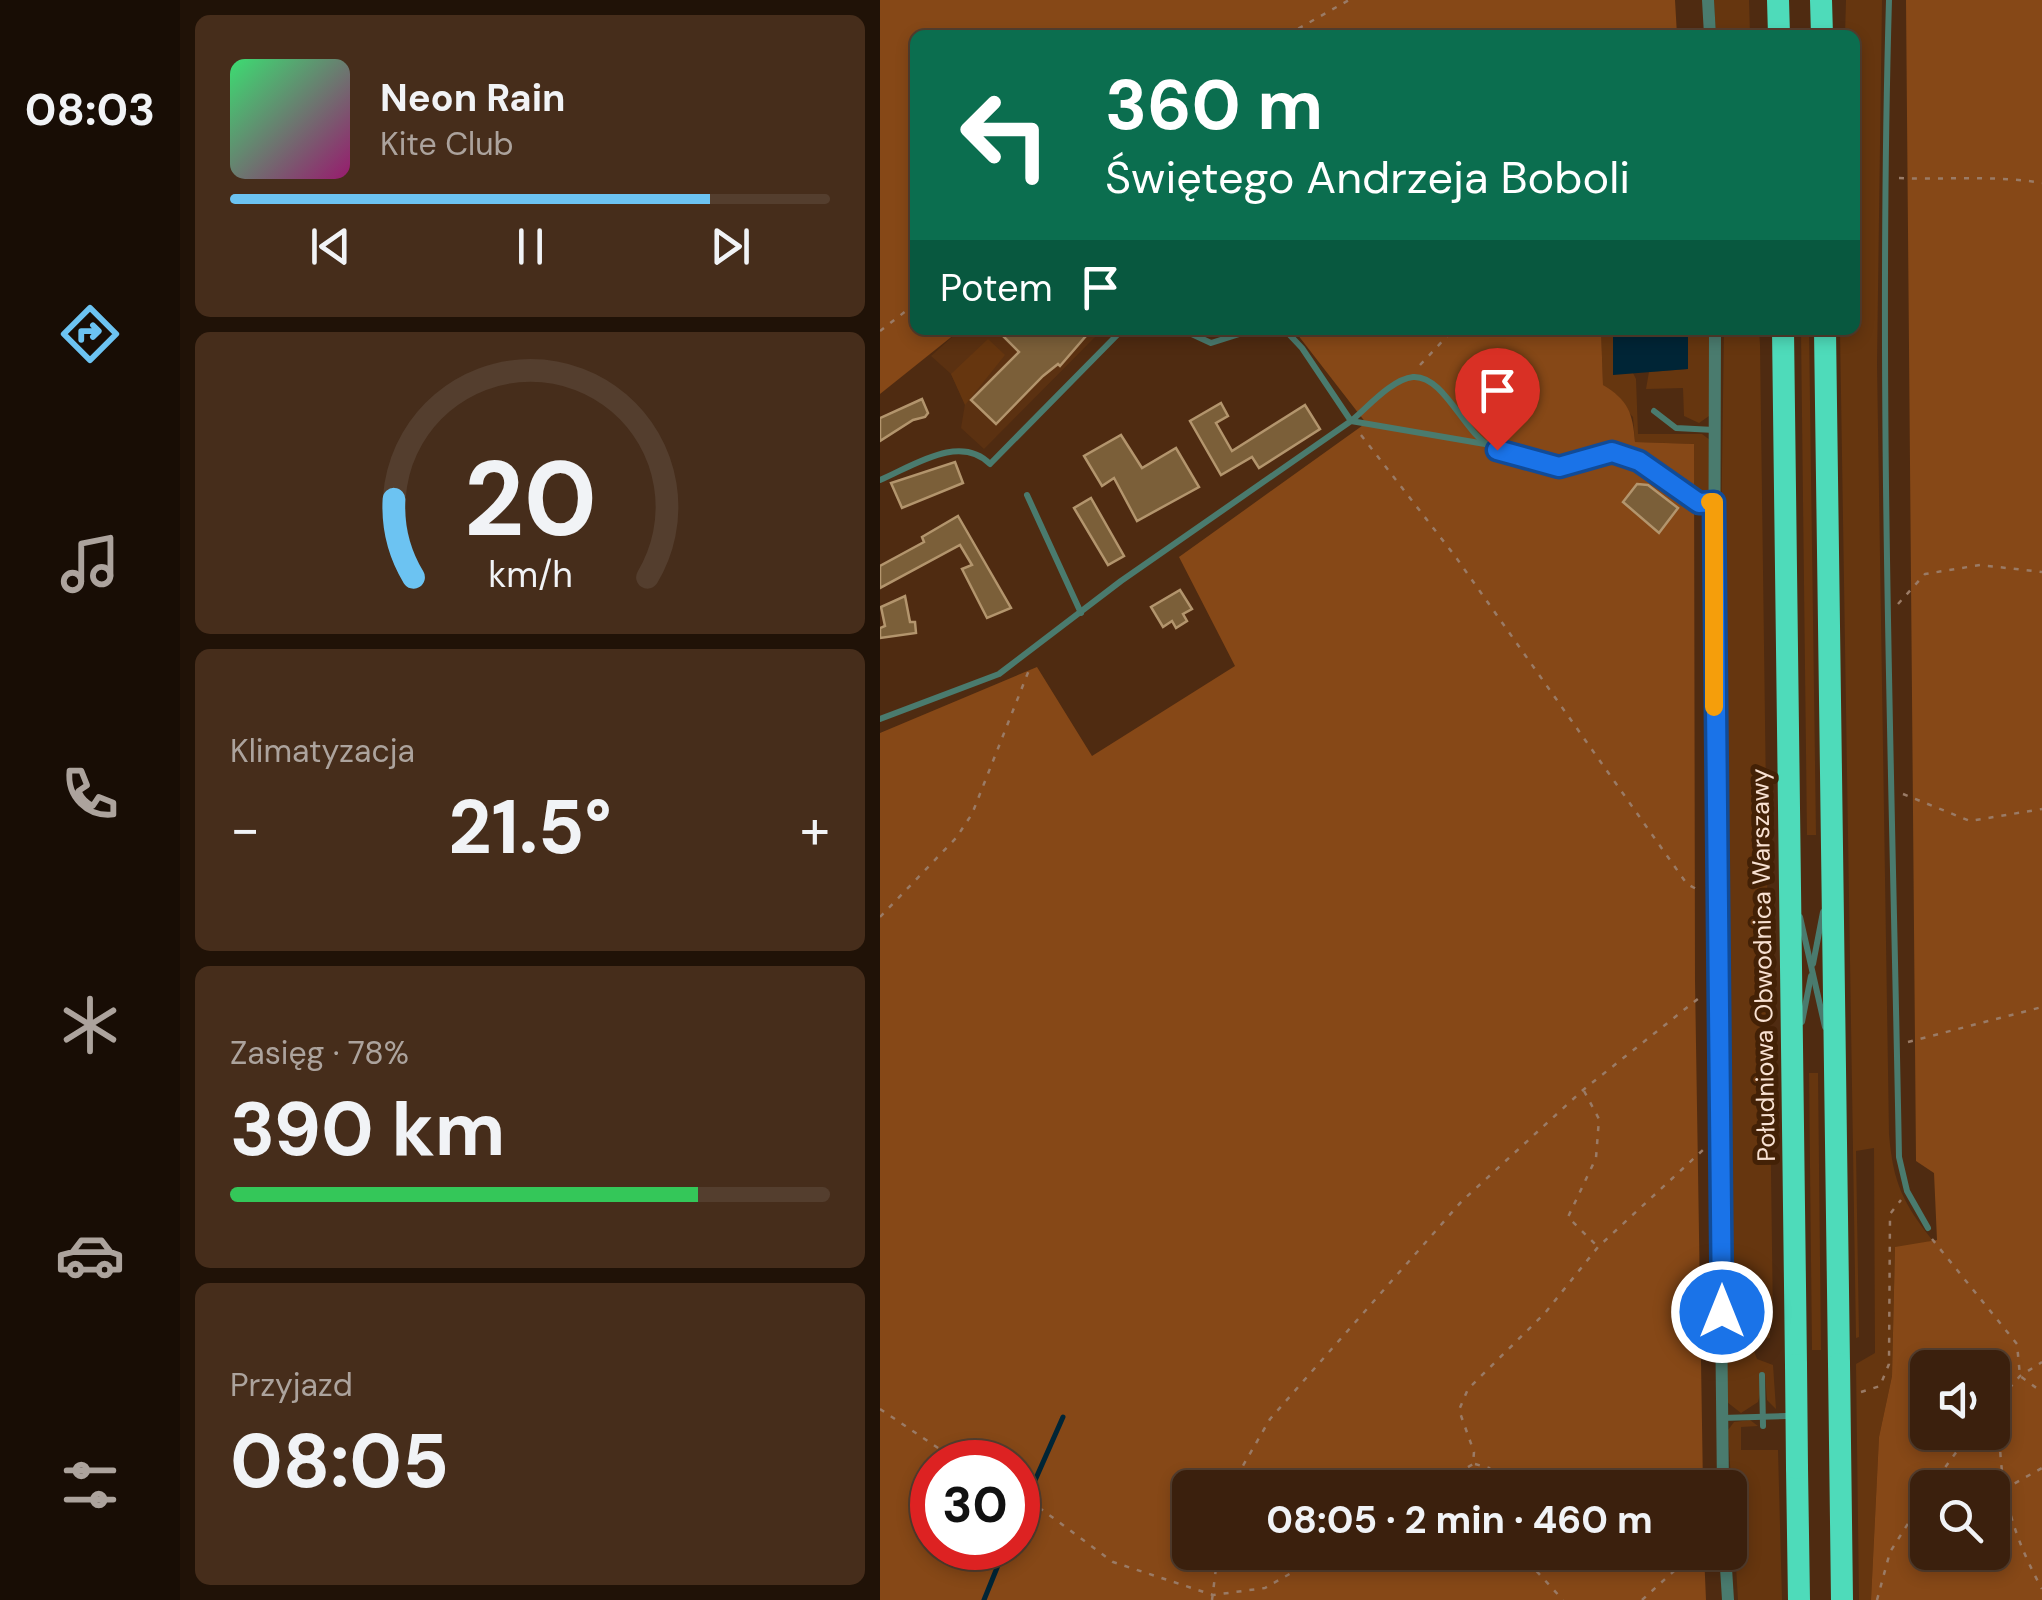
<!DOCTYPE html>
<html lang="pl">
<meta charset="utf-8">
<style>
:root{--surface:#3b200d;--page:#462d1b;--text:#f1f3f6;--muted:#aca39d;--line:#543e2e;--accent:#6cc3f2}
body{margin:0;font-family:"DM Sans",sans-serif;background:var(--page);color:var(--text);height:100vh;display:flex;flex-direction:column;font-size:38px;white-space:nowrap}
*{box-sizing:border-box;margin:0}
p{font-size:32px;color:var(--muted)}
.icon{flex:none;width:55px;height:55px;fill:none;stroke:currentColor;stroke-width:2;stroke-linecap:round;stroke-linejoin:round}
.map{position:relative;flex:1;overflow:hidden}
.panel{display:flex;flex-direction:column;gap:15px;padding:15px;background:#201207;width:700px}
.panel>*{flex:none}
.guide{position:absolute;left:30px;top:30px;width:950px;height:305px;border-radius:15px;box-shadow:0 5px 15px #0003,0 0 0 2px var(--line);background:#0b6e4f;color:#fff;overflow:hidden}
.fabs{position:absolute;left:1030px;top:1350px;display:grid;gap:20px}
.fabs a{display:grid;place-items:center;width:100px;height:100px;border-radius:15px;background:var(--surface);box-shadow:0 5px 15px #0003,0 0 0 2px var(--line);font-size:50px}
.speed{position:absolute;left:30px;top:1440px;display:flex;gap:20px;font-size:50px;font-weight:700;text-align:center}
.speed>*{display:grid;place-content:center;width:130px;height:130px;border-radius:50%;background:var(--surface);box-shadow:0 5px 15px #0003,0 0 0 2px var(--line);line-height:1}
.speed .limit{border:15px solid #d22;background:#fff;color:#111}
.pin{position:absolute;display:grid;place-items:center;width:85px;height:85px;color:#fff;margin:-102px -42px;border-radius:50% 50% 50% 0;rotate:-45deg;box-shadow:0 0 10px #0007}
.pin .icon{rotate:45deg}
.me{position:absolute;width:110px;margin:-55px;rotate:0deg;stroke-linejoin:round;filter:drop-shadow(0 0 8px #0008)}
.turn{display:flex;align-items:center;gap:35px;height:210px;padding:0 30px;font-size:45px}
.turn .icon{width:130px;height:130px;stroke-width:2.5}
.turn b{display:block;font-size:70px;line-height:85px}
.then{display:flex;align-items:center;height:95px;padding:0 30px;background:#0003;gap:20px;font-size:38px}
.big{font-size:75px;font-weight:700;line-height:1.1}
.panel .tile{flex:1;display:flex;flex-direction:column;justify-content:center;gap:15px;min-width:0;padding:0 35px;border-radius:15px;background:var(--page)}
.panel .dial{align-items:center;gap:0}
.dial svg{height:260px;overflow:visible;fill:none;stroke:var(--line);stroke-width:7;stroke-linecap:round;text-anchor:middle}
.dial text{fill:var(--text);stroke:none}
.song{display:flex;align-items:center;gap:30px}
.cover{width:120px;height:120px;border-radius:15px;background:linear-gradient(135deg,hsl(140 70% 55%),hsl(320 70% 35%))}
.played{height:10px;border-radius:5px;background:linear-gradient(90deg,var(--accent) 80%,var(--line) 80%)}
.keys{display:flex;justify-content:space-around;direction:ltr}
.heat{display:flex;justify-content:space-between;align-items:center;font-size:55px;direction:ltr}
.charge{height:15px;border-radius:8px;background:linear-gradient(90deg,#34c759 78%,var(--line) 0)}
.trip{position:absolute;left:292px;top:1470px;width:575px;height:100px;border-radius:15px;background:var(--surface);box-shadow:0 5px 15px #0003,0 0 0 2px var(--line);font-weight:700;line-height:100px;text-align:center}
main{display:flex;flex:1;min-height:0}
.tabs{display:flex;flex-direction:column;width:180px;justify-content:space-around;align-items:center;background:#180d05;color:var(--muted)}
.tabs .icon{width:70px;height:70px}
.tabs .current{color:var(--accent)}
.tabs b{font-size:45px;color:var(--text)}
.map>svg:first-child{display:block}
</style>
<main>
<nav class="tabs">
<b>08:03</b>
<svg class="icon current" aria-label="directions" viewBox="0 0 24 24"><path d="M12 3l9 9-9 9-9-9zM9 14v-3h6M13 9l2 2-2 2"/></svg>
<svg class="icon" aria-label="music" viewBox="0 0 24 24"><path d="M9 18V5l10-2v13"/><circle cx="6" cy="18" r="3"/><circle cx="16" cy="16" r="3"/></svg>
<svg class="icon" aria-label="phone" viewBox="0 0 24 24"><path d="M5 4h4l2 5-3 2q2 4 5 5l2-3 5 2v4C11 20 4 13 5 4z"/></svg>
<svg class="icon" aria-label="climate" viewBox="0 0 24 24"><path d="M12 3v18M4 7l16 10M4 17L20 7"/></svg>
<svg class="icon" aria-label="car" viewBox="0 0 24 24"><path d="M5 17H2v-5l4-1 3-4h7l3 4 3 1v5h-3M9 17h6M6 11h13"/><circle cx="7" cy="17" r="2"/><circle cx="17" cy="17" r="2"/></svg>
<svg class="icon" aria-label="filters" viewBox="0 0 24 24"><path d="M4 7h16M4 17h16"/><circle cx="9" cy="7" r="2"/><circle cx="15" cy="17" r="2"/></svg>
</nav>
<section class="panel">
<div class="tile">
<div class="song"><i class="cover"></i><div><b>Neon Rain</b><p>Kite Club</p></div></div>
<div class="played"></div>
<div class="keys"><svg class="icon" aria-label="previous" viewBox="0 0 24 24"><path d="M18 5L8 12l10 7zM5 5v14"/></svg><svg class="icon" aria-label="pause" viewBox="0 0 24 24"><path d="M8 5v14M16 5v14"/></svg><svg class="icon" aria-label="next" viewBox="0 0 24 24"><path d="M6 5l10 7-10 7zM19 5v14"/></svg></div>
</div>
<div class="tile dial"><svg viewBox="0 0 100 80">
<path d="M14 69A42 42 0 1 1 86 69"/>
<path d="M14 69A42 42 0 0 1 8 45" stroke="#6cc3f2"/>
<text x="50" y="56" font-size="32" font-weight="700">20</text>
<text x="50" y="72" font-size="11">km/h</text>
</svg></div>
<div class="tile"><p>Klimatyzacja</p>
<div class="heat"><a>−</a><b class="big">21.5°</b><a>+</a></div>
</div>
<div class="tile"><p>Zasięg · 78%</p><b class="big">390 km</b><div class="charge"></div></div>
<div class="tile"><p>Przyjazd</p><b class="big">08:05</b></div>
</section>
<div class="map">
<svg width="1162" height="1600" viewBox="0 0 1162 1600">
<rect width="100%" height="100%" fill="#4f2b11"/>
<polygon fill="#5b3111" points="80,330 214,330 217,335 104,449 81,428 85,404 71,374 51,356"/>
<g fill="#66360f">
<polygon points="834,0 869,0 870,35 836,35"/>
<path d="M966,0h36l-5,364 12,770c4,49 14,69 44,107l-38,7 -3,128 -13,61 -8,163h-12l-3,-236 19,-11 -1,-205 -18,3 3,186 -3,1 -16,-1008h15v-295h-10z"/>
<polygon points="721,330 733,330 733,374 753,373 756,379 758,434 822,434 830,440 829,491 814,492 814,444 755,442 753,417 723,385"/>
<polygon points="808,330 831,330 829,416 819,423 804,416 803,388 766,389 769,372 808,369"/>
<polygon points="844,330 879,330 880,345 893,1322 890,1322 890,1338 870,1340 877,1359 893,1365 896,1409 887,1400 885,1375 878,1402 861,1413 847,1402 840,607"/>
<polygon points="921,330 929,330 936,835 927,835"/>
<polygon points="108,339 125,355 85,405 71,374"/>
<polygon points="929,1073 938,1073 941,1350 932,1350"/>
<polygon points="870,1420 878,1426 861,1427 861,1450 898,1450 902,1600 858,1600 848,1430 854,1422"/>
</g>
<g fill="#864817" fill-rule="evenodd">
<polygon points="0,0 795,0 797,35 35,35 35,330 80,330 0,394"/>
<path d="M1026,0h136v1600h-171l8,-163 13,-61 3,-129 42,-7 -3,-67 -18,-12zM1048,1368h64v64h-64zM1048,1488h64v64h-64z"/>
<path d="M414,330h307l2,55c25,15 30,28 32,57l59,2 1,536 8,507 -513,1v64l514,1 2,47h-826v-867l157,-66 55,89 143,-90 -56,-109 187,-134zM52,1462h86v86h-86z"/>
</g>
<polygon fill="#002536" points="733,330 808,330 808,369 733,375"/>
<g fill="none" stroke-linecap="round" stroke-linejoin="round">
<g stroke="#002536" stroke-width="5">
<polyline points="138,1519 183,1417"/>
<polyline points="104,1600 125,1548"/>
</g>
</g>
<g fill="#7b5f39" stroke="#b3956d" stroke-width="2.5">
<polygon points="117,330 198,330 205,337 180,366 178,364 163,376 116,424 91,400 139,352"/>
<polygon points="42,399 48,413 45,417 33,420 0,441 0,418"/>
<polygon points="341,403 348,416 336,423 352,451 425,405 440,429 379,468 372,457 341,475 310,421"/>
<polygon points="241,435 262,468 296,448 319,487 257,521 234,478 222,486 204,456"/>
<polygon points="75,462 83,483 22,508 11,483"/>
<polygon points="757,484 768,485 798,508 779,533 743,502"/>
<polygon points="211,498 244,556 228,565 194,508"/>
<polygon points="78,516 131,608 107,618 82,569 92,565 80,545 0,588 0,566 44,542 42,537"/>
<polygon points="300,590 312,609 303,614 307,621 296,628 292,621 283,627 271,607"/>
<polygon points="25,596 30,622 35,622 36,633 0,638 0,628 5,626 1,607"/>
</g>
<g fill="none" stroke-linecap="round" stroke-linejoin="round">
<g stroke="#9a7b66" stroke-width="2.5" stroke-dasharray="5 8" stroke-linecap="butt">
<polyline points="407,35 469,0"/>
<path d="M1019,178c47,2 97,-3 143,5"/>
<polyline points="0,331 35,304"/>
<polyline points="540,365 573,330"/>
<polyline points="481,435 575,556 807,884 822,892"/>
<polyline points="1018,604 1045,574 1100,565 1162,572"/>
<polyline points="1023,794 1090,821 1162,809"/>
<polyline points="0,917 76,838 92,814 151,665"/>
<polyline points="1028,1042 1162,1007"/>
<polyline points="704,1091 719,1119 716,1158 688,1217 717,1246"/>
<polyline points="1052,1239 1137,1344 1140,1376 1162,1392"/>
<polyline points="981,1392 1000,1386 1009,1364 1010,1214 1021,1200"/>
<path d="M1120,1400c-3,74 6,123 42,189"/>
<polyline points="1112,1408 1140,1376 1162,1362"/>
<polyline points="0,1409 79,1462"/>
<polyline points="595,1464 609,1468 619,1476 619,1488"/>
<polyline points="350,1488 390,1419 582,1201 703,1090 824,994"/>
<polyline points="555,1488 593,1464 594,1452 579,1410 588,1389 665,1313 718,1247 824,1149"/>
<polyline points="1050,1488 1091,1432"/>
<polyline points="138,1492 233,1562 333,1595 385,1588 448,1552"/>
<polyline points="1112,1496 1162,1468"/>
<polyline points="1030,1522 1048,1516"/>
<polyline points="639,1552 683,1600"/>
<polyline points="332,1600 338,1552"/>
<polyline points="762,1600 815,1552"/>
<polyline points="997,1600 1010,1552 1048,1492"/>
</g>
<g stroke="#4a7b6e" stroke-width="6">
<path d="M1009,0c-11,386 3,772 10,1157l8,34 21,37"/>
<polyline points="303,330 331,343 372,330"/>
<path d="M405,330l17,18 49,73c16,-13 41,-42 62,-44 31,-2 51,56 77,69 18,10 54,22 74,20 25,-3 38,-20 65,-10 30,12 53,47 85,46"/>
<polyline points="774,411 796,428 834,430"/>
<path d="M0,480c33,-14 80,-47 110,-16l132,-134"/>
<polyline points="147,495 201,613"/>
<polyline points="0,719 119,674 241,581 471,421 605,444"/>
<polyline points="920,917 945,1027"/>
<polyline points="933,964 943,912"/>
<polyline points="922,1022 931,976"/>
<polyline points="882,1375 883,1426"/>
<polyline points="842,1418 906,1416"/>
</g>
<g stroke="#4a7b6e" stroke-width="12">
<polyline points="828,0 830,35"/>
<polyline points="835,330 834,684 843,1488"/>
<polyline points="845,1552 848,1600"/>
</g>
<g stroke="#4edbba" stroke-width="22">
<polyline points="898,0 899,35"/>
<polyline points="941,0 942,35"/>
<polyline points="903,330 916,1365"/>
<polyline points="945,330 959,1364"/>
<polyline points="917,1468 919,1600"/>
</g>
<g stroke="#4edbba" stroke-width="22">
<polyline points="959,1364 962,1600"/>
<polyline points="916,1365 917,1468"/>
</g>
</g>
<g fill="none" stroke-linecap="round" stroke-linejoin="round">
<g stroke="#114b97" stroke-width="25">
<polyline id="route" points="617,450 679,467 732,452 759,461 819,503 834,502 842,1312"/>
</g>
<use href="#route" stroke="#1a73e8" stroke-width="18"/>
<polyline stroke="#f59e0b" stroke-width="18" points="830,502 834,502 834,707"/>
</g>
<g text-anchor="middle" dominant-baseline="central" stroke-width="10" stroke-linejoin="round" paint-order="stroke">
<g font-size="25" fill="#f8e1d2" stroke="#432106">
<text transform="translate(883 965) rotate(-91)">Południowa Obwodnica Warszawy</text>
</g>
</g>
</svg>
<div class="fabs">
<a><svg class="icon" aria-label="sound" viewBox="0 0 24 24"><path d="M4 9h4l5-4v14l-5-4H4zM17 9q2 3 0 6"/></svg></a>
<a><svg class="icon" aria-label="search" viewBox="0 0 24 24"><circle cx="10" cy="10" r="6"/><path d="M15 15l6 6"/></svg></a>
</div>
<div class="speed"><div class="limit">30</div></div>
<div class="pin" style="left:617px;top:450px;background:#d93025"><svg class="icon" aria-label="arrive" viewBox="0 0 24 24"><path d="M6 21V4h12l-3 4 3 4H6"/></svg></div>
<svg class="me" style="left:842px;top:1312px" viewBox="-20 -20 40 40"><circle r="17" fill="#1a73e8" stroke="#fff" stroke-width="3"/><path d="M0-11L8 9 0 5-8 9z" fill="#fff"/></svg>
<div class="trip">08:05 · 2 min · 460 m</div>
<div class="guide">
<div class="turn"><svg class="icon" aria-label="left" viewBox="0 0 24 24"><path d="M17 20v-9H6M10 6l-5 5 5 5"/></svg><div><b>360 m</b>Świętego Andrzeja Boboli</div></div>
<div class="then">Potem<svg class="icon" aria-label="arrive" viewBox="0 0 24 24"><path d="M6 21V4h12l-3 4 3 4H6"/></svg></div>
</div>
</div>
</main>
